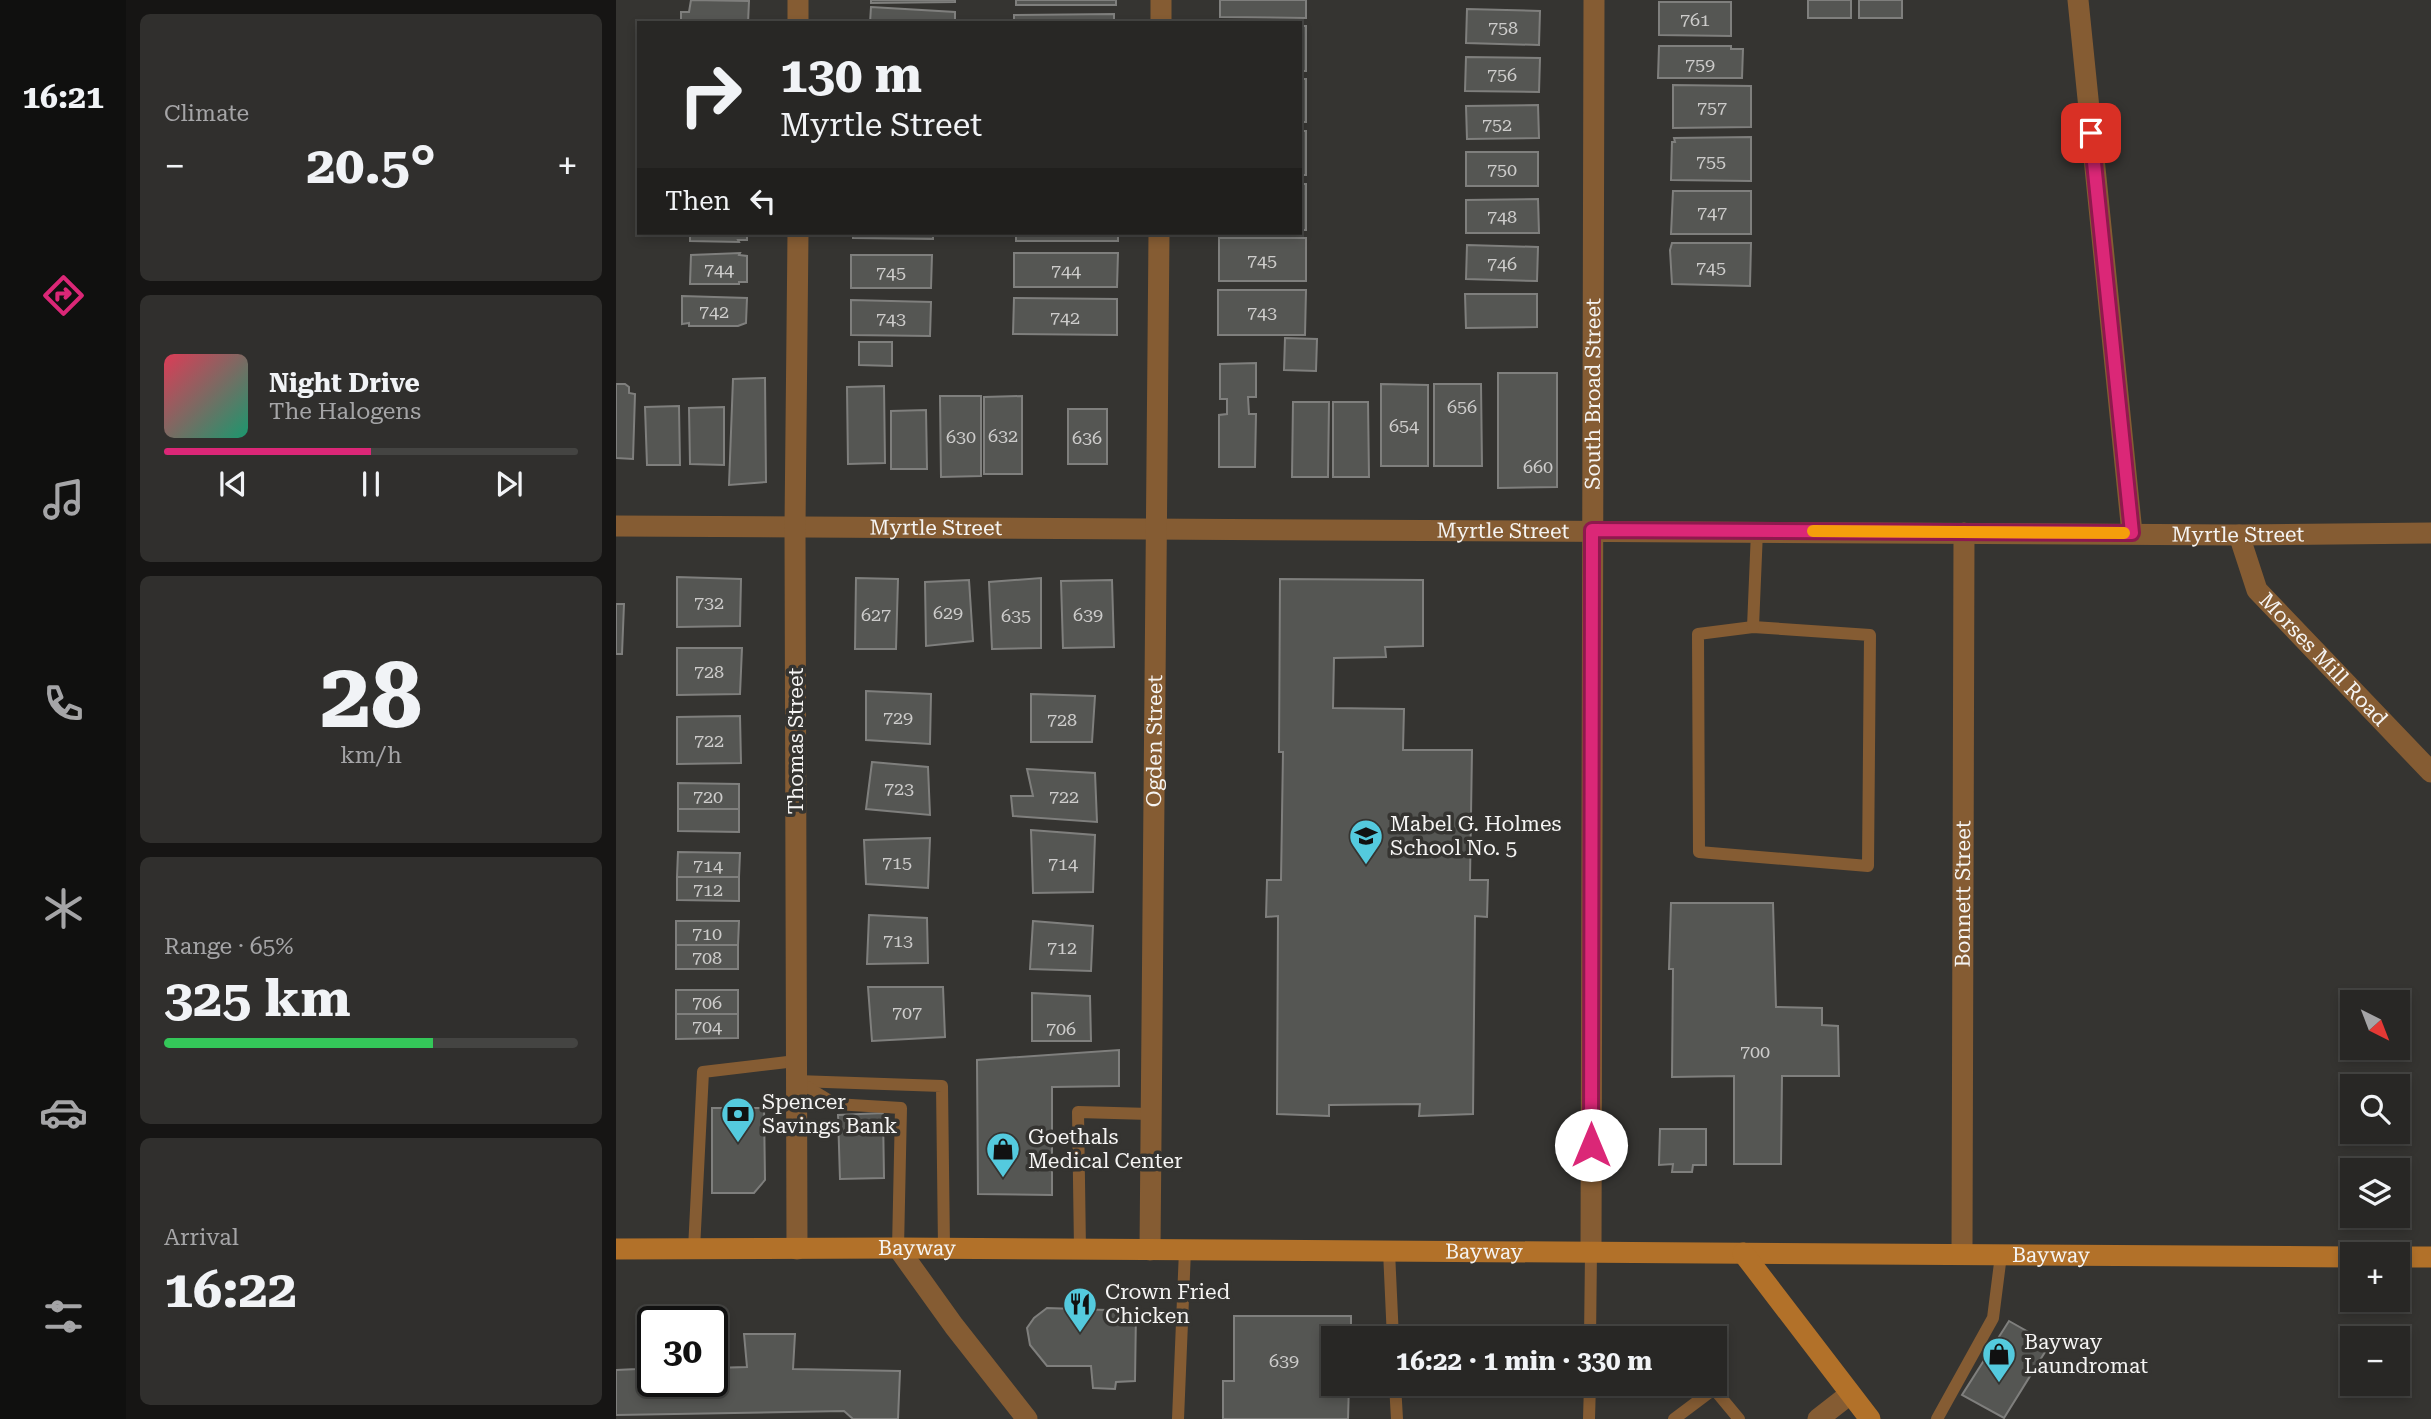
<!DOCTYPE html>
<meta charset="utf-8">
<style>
:root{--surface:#282725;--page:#302f2d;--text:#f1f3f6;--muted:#a5a5a7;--line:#444442;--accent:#db2777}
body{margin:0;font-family:"Roboto Serif",serif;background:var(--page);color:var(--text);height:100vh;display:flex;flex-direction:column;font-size:26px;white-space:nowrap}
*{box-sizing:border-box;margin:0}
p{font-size:23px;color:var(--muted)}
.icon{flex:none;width:38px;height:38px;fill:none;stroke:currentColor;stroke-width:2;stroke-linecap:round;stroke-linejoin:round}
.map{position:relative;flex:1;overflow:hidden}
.drawer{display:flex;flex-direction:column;gap:14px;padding:14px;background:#161514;width:490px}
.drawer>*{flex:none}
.top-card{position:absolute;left:21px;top:21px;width:665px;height:214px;border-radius:0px;box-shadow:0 4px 10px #0003,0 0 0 2px var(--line);background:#282725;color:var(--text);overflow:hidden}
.needle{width:46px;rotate:138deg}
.buttons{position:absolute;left:1724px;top:990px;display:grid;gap:14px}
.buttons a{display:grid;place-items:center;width:70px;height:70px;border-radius:0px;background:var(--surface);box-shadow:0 4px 10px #0003,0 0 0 2px var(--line);font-size:35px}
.speed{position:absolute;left:21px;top:1306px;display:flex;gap:14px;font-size:35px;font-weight:700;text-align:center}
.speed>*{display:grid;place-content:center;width:91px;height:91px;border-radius:50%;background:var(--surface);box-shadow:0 4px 10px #0003,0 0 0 2px var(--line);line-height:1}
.speed .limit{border:4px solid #111;border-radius:10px;background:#fff;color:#111}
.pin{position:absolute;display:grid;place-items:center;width:60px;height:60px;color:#fff;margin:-30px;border-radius:14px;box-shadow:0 4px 10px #0006}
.me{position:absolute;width:77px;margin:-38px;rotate:0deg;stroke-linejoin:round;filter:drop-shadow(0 0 5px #0008)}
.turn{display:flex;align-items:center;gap:24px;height:147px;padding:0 28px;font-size:32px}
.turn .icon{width:91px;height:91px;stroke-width:2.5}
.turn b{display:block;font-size:49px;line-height:60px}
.then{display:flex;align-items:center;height:66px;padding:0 28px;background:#0003;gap:14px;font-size:26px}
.big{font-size:52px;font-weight:700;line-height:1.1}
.drawer .widget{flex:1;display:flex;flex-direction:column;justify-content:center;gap:10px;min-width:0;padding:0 24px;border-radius:10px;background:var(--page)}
.drawer .dial{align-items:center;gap:0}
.dial b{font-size:91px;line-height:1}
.song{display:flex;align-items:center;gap:21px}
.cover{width:84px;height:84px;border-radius:10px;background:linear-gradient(135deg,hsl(350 70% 55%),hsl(160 70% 35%))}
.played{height:7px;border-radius:4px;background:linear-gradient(90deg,var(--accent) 50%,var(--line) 50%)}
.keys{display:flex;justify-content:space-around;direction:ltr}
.heat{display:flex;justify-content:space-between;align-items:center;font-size:38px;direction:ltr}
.charge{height:10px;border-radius:5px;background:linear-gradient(90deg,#34c759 65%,var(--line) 0)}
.trip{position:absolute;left:705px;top:1326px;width:406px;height:70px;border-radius:0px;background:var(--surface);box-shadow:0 4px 10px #0003,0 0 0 2px var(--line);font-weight:700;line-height:70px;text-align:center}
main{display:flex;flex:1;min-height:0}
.tabs{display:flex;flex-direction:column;width:126px;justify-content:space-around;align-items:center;background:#10100f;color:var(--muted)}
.tabs .icon{width:49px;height:49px}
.tabs .active{color:var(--accent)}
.tabs b{font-size:32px;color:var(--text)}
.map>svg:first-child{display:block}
</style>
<main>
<nav class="tabs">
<b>16:21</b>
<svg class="icon active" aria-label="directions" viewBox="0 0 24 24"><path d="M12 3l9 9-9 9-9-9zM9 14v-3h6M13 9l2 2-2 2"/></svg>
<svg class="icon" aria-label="music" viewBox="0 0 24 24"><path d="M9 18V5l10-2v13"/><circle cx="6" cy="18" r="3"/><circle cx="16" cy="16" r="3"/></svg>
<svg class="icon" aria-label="phone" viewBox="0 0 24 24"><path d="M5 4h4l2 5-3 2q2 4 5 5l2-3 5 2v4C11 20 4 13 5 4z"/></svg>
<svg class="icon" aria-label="climate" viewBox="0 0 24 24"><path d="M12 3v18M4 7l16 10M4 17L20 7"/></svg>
<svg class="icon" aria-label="car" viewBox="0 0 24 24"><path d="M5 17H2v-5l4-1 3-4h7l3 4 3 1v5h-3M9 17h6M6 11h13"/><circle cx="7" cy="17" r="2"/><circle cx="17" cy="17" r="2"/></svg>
<svg class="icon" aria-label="filters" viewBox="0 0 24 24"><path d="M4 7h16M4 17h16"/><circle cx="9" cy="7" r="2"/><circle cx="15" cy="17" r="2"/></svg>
</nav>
<section class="drawer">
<div class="widget"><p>Climate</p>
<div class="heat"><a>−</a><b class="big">20.5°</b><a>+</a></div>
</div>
<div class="widget">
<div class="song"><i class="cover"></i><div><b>Night Drive</b><p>The Halogens</p></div></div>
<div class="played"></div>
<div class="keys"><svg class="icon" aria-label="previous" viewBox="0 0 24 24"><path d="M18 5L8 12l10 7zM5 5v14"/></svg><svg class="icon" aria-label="pause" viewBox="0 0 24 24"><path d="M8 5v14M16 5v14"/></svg><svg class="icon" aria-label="next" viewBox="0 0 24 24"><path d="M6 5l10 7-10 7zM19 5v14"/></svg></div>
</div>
<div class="widget dial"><b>28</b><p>km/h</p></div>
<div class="widget"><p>Range · 65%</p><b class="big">325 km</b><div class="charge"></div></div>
<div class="widget"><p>Arrival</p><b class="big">16:22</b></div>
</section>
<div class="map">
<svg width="1815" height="1419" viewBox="0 0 1815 1419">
<rect width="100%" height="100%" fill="#353431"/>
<g fill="#555653" stroke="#7f7f7d" stroke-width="2">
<polygon points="75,0 133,1 132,23 65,23 65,12 73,12"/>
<polygon points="255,0 339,0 339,2 255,3"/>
<rect x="400" y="0" width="100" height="5"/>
<polygon points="604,0 690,0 690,18 604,17"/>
<rect x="1192" y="0" width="43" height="18"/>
<rect x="1243" y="0" width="43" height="18"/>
<polygon points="1043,2 1115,2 1115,36 1043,35"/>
<polygon points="255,7 339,12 339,23 254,23"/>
<polygon points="851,9 924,11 923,45 850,43"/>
<polygon points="498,14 498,23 398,23 398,15"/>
<rect x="684" y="26" width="6" height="45"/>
<polygon points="1043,46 1115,46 1115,49 1127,49 1126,78 1042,78"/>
<polygon points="850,57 924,58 923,92 849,91"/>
<rect x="684" y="79" width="6" height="43"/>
<polygon points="1057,85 1135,86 1135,127 1057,128"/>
<polygon points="922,105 923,138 851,139 850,106"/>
<rect x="684" y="131" width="6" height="44"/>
<polygon points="1135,137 1135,181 1055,180 1056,142 1059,142 1058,138"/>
<rect x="850" y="152" width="72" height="34"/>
<rect x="684" y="184" width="6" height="46"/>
<polygon points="1057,191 1135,191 1135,234 1055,234"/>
<polygon points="922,199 923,233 850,233 850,200"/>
<polygon points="74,233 131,233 131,240 122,240 123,242 74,241"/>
<polygon points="237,233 317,233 317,239 237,238"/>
<rect x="400" y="233" width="102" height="8"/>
<rect x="603" y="238" width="87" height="43"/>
<polygon points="1056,243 1135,243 1134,286 1056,284 1054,250"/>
<polygon points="851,245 922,247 921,281 850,279"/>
<polygon points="124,253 123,255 131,256 131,282 123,282 123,284 74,284 75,255"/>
<polygon points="398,253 502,253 501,287 398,287"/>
<polygon points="235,255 316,255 315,288 235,288"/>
<polygon points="602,290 690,290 689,335 602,335"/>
<polygon points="849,294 921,294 921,327 850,328"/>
<polygon points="66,296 131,298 130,323 122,326 73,326 73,323 66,324"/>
<polygon points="398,298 501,299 501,335 397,334"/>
<polygon points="235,300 315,302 314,336 235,335"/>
<polygon points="669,338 701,339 700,371 668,370"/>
<polygon points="243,342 276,342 276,366 243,365"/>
<polygon points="640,363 640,397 632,397 633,414 640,414 639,467 603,467 603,415 611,414 611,399 604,399 604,364"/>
<polygon points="882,373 941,373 941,487 882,488"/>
<polygon points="149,378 150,482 113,485 117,379"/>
<polygon points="0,384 9,384 13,387 13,393 19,394 17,459 0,458"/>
<polygon points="765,384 812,385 812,466 765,466"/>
<polygon points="818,384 865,384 866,466 818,466"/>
<polygon points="268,386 269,463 232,464 231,387"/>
<polygon points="324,396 365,396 365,476 325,477"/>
<polygon points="406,396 406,474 368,474 368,397"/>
<polygon points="677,402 713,402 712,477 676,477"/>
<polygon points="717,402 752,402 753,477 717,477"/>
<polygon points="63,406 64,465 31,465 29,407"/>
<polygon points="108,407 108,465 74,464 73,408"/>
<rect x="452" y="409" width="39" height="55"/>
<polygon points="310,410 311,469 275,469 275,411"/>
<polygon points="61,577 125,579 124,626 61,627"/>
<polygon points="240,578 282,579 280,649 239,649"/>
<polygon points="425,578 425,648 376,649 373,582"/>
<polygon points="664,579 807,580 807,646 769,647 770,657 718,658 717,708 788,709 787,750 856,750 854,880 872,880 871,917 859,916 857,1114 803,1116 804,1104 713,1105 713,1116 661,1114 662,916 650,917 651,880 665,880 667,752 663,752"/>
<polygon points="353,580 357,641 310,646 309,582"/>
<polygon points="496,580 498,647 447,648 445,581"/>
<polygon points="0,604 8,604 6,654 0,654"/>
<polygon points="61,648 126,648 124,694 61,695"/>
<polygon points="250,691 315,694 314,744 250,740"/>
<polygon points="415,694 479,696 476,742 415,742"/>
<polygon points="124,716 125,763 61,764 61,717"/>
<polygon points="256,762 312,767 314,815 250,809"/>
<polygon points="411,769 479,773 481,822 397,816 395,796 417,796"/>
<polygon points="62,783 123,784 123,809 62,809"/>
<polygon points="62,809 123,809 123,832 62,831"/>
<polygon points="415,830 479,835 477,892 417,893"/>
<polygon points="314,838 312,888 250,884 248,840"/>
<polygon points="62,852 124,853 123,877 61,877"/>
<polygon points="61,877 123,877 123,901 61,900"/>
<polygon points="1055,903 1157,903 1160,1007 1206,1008 1206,1025 1222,1026 1223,1076 1166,1076 1165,1164 1118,1164 1118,1076 1056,1077 1057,969 1053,969"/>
<polygon points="253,915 311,918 312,963 251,964"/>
<polygon points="60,921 123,921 122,945 60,945"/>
<polygon points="417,921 477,926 475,971 414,969"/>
<rect x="60" y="945" width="62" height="24"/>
<polygon points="252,987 327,987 329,1037 256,1041"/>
<rect x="60" y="990" width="62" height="24"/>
<polygon points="416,993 474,996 475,1041 416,1041"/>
<polygon points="60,1014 122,1014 122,1038 60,1039"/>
<polygon points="503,1050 503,1086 436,1087 436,1195 362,1194 361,1060"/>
<polygon points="96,1108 148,1108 149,1180 138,1193 96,1193"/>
<polygon points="267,1113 268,1178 224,1179 222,1115"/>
<polygon points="1044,1129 1090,1129 1090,1165 1077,1165 1076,1172 1056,1172 1057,1164 1043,1165"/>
<polygon points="431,1308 520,1311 519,1381 500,1382 499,1389 477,1388 475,1366 431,1366 414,1345 411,1328 418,1318"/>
<polygon points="618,1316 735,1316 735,1339 718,1339 718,1384 733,1384 732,1419 607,1419 607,1381 618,1381"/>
<polygon points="1393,1321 1434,1344 1388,1418 1346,1395"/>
<polygon points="128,1334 179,1334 177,1369 284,1371 282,1419 237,1419 228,1411 0,1415 0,1370 21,1369 21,1337 37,1336 37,1381 96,1381 96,1368 131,1367"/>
</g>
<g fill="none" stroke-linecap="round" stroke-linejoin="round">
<g stroke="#855c33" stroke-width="12">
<polygon points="1137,627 1254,635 1252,866 1083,852 1082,634"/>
<polyline points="1137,627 1141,531"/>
<polyline points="181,1081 326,1086 328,1248"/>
<polyline points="183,1082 219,1104 285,1108 282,1248"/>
<polyline points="78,1249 87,1072 180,1061"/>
<polyline points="464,1249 462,1112 534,1114"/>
<polyline points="773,1251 777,1339"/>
<polyline points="974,1339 975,1252"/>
<polyline points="779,1384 781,1419"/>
<polyline points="562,1419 569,1250"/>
<polyline points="973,1419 974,1384"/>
<polyline points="1058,1419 1098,1389 1123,1419"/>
<polyline points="1321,1419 1377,1318 1385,1255"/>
</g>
<g stroke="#855c33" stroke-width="21">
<polyline points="1462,0 1516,533"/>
<polyline points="182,23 182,0"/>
<polyline points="545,23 545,0"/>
<path id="s1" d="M0,526l1623,9 192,-2"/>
<path id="s2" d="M1623,535l18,55 174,182"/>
<polyline points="282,1248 338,1326 411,1419"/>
<polyline points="181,1249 179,526 182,233"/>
<path id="s3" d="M534,1250l9,-1017"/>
<path id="s4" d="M975,1252l3,-1252"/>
<path id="s5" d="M1346,1254l2,-721"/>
<polyline points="1202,1419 1234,1394"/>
</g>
<g stroke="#b27129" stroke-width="21">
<path id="s6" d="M0,1249l282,-1 1454,9"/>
<polyline points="1127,1253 1254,1419"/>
<polyline points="1782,1257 1815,1257"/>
</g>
</g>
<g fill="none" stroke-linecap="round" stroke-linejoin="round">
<g stroke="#8e194d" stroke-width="18">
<polyline id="route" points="975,1145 976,530 1516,533 1475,133"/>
</g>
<use href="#route" stroke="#db2777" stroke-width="12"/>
<polyline stroke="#f59e0b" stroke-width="12" points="1197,531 1508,533"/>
</g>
<defs>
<g id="school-pin" transform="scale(1.75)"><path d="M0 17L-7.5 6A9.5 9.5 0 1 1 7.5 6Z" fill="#54cade" stroke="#353431"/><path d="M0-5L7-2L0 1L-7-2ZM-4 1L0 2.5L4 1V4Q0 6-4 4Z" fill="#111"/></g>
<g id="bank-pin" transform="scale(1.75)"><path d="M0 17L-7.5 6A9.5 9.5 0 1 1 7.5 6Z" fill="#54cade" stroke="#353431"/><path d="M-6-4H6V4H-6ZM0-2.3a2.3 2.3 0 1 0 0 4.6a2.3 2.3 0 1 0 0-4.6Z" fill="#111"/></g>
<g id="shop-pin" transform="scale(1.75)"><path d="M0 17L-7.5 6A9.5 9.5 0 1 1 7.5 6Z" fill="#54cade" stroke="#353431"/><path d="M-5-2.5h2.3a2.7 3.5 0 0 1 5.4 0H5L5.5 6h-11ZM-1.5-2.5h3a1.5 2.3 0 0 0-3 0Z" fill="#111"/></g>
<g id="restaurant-pin" transform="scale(1.75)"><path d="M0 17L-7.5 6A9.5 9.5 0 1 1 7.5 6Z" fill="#54cade" stroke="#353431"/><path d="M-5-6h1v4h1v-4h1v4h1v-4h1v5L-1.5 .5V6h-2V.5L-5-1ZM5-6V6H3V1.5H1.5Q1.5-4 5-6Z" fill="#111"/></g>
</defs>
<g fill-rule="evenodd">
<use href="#school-pin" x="750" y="836"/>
<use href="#bank-pin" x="122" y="1114"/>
<use href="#shop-pin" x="387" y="1149"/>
<use href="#restaurant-pin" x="464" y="1304"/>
<use href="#shop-pin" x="1383" y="1354"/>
</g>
<g text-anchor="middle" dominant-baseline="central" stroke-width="7" stroke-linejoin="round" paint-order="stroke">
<g font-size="18" fill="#cdcccb">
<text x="1079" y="19">761</text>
<text x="887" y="27">758</text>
<text x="1084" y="64">759</text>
<text x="886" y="74">756</text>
<text x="1096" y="107">757</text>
<text x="881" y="124">752</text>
<text x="1095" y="161">755</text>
<text x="886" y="169">750</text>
<text x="1096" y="212">747</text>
<text x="886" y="216">748</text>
<text x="646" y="260">745</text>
<text x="886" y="263">746</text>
<text x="1095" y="267">745</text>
<text x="103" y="269">744</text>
<text x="450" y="270">744</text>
<text x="275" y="272">745</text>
<text x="98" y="311">742</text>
<text x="646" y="312">743</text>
<text x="449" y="317">742</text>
<text x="275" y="318">743</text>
<text x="846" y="406">656</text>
<text x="788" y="425">654</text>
<text x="387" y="435">632</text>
<text x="345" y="436">630</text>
<text x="471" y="437">636</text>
<text x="922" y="466">660</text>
<text x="93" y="602">732</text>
<text x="332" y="612">629</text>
<text x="260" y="614">627</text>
<text x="472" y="614">639</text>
<text x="400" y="615">635</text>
<text x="93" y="671">728</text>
<text x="282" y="717">729</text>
<text x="446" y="719">728</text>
<text x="93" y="740">722</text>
<text x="283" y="788">723</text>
<text x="92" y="796">720</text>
<text x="448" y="796">722</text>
<text x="281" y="862">715</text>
<text x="447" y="863">714</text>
<text x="92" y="865">714</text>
<text x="92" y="889">712</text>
<text x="91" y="933">710</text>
<text x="282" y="940">713</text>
<text x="446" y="947">712</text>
<text x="91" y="957">708</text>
<text x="91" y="1002">706</text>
<text x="291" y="1012">707</text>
<text x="91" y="1026">704</text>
<text x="445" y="1028">706</text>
<text x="1139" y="1051">700</text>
<text x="668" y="1360">639</text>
</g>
<g font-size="21" fill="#f5f4f3" stroke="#353431">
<text stroke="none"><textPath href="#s4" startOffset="858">South Broad Street</textPath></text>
<text stroke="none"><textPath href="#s1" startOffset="320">Myrtle Street</textPath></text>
<text stroke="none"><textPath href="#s1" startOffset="887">Myrtle Street</textPath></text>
<text stroke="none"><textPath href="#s1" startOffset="1622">Myrtle Street</textPath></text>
<text stroke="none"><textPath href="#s2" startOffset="154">Morses Mill Road</textPath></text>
<text transform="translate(180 741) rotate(-90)">Thomas Street</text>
<text stroke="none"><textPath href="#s3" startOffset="509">Ogden Street</textPath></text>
<text stroke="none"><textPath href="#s5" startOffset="360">Bonnett Street</textPath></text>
<text stroke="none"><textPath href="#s6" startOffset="301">Bayway</textPath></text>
<text stroke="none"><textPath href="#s6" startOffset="868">Bayway</textPath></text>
<text stroke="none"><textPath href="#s6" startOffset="1435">Bayway</textPath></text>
</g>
<g font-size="21" fill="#f5f4f3" stroke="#353431" text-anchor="start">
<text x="774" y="824">Mabel G. Holmes<tspan x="774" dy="24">School No. 5</tspan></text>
<text x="146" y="1102">Spencer<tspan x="146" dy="24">Savings Bank</tspan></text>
<text x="412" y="1137">Goethals<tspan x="412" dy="24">Medical Center</tspan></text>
<text x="489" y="1292">Crown Fried<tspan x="489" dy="24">Chicken</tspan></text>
<text x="1408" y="1342">Bayway<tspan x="1408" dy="24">Laundromat</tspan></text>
</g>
</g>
</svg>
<div class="buttons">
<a><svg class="needle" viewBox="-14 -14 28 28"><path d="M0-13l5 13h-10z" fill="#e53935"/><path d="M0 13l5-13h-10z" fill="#a5a5a7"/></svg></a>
<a><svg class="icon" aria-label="search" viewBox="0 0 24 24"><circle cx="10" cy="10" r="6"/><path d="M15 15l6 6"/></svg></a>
<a><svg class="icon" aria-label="layers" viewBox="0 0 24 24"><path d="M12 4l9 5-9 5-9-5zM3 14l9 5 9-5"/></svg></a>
<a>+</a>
<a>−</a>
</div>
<div class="speed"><div class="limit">30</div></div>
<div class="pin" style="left:1475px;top:133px;background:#d93025"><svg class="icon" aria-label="arrive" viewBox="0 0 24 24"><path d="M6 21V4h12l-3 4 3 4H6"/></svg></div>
<svg class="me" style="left:975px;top:1145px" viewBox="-20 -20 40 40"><circle r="19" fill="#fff"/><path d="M0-13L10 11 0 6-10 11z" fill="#db2777"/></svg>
<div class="trip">16:22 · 1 min · 330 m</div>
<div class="top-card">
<div class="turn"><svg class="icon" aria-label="right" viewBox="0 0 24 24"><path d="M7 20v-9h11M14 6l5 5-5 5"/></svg><div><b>130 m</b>Myrtle Street</div></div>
<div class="then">Then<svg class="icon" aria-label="left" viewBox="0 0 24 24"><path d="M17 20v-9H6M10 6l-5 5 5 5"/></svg></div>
</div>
</div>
</main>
